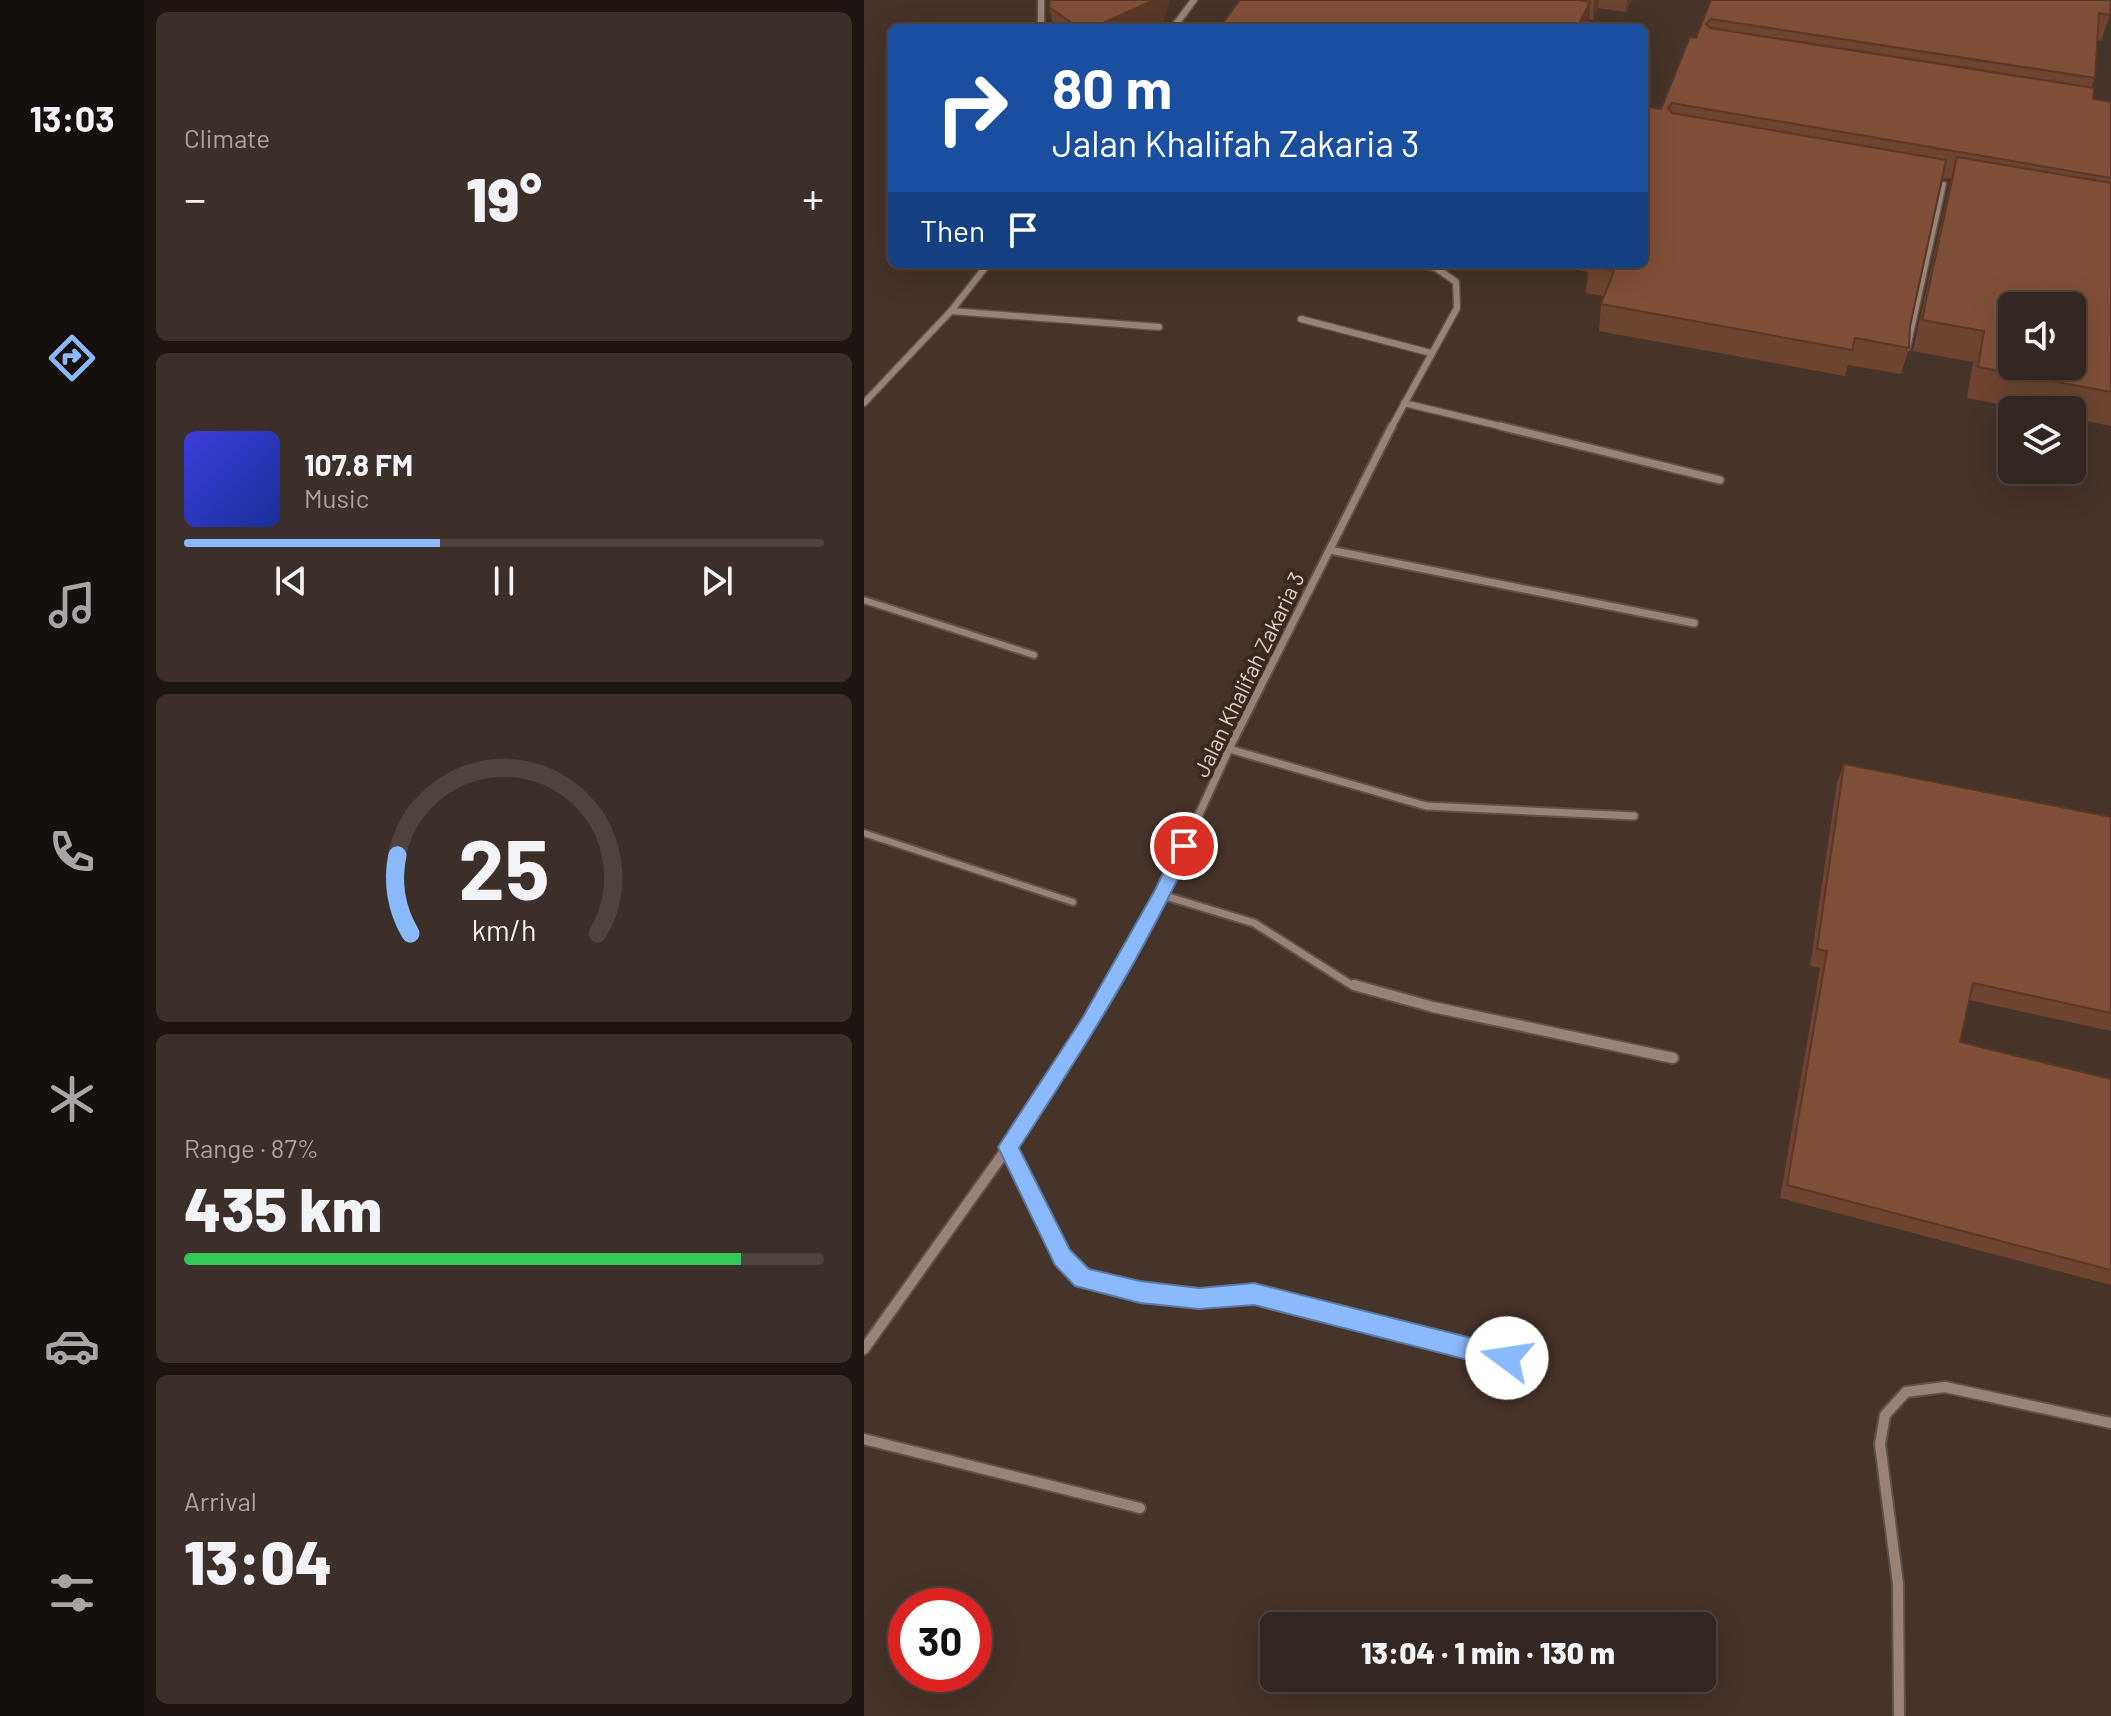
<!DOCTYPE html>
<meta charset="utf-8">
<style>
:root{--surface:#342620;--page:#3c2e29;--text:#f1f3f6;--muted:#a9a5a5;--line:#4e433e;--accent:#8abafc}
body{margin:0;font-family:Barlow,sans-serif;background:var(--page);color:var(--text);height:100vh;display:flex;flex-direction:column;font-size:30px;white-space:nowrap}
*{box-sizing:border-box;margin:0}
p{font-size:26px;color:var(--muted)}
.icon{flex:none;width:44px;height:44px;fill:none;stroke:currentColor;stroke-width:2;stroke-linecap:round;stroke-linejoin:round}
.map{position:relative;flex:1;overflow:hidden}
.side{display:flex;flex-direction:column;gap:12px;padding:12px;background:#1d1512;width:720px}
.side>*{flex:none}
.top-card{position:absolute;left:24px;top:24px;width:760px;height:244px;border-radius:12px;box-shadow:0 8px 32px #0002,0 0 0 2px var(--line);background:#1a4fa0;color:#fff;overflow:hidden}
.buttons{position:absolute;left:1134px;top:292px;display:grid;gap:16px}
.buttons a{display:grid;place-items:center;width:88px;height:88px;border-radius:12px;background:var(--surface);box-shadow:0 8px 32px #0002,0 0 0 2px var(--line);font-size:40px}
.speed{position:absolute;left:24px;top:1588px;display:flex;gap:16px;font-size:40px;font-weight:700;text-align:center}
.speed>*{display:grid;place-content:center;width:104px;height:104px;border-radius:50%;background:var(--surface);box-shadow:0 8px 32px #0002,0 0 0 2px var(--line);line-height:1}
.speed .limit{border:12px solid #d22;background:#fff;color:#111}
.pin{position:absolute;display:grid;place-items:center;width:68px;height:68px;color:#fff;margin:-34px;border:4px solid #fff;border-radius:50%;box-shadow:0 2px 8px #0007}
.me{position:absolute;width:88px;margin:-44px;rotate:284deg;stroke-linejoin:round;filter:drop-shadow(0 0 6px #0008)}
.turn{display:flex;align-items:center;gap:28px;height:168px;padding:0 32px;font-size:36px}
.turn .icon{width:104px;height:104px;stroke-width:2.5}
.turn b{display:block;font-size:56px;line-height:68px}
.then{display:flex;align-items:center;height:76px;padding:0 32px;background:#0003;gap:16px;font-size:30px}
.big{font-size:60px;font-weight:800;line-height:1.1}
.side .widget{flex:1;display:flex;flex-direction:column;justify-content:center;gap:12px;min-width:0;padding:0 28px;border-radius:12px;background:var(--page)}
.side .dial{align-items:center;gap:0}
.dial svg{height:208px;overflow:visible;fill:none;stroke:var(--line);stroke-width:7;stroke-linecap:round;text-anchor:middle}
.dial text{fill:var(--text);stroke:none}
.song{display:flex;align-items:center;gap:24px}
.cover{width:96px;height:96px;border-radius:12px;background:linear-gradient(135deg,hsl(240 70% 55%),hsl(230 70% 35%))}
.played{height:8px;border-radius:4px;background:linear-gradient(90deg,var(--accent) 40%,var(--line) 40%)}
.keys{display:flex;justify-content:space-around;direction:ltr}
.heat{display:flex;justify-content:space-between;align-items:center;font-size:44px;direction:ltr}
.charge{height:12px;border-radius:6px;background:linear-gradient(90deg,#34c759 87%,var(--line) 0)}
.trip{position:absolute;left:396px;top:1612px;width:456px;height:80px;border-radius:12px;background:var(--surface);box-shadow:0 8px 32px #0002,0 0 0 2px var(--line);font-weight:800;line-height:80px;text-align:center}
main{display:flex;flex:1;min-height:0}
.tab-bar{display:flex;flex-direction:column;width:144px;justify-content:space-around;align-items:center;background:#150f0d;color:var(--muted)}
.tab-bar .icon{width:56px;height:56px}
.tab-bar .current{color:var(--accent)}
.tab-bar b{font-size:36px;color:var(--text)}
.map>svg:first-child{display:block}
</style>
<main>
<nav class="tab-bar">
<b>13:03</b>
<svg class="icon current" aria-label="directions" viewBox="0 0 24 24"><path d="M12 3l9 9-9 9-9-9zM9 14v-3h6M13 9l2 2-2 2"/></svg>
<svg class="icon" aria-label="music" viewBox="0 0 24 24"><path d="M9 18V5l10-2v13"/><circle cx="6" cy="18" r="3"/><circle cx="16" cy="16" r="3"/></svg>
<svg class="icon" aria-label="phone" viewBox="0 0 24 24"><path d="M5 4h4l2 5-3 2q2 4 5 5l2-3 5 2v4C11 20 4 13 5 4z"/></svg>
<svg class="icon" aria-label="climate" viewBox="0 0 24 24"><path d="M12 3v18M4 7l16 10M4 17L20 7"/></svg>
<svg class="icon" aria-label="car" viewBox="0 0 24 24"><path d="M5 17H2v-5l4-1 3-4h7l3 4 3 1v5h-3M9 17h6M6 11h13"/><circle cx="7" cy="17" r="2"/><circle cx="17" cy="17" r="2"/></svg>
<svg class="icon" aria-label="filters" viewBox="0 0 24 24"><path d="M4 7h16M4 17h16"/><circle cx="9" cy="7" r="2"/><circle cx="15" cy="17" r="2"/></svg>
</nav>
<section class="side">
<div class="widget"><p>Climate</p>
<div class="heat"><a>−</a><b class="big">19°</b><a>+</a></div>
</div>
<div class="widget">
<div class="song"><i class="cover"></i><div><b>107.8 FM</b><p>Music</p></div></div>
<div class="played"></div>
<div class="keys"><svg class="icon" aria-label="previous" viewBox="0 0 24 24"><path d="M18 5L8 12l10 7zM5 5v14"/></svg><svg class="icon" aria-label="pause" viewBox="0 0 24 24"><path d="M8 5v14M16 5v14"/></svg><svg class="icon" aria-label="next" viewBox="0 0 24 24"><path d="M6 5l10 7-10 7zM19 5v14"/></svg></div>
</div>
<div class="widget dial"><svg viewBox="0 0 100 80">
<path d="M14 69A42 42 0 1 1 86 69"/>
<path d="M14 69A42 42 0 0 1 9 39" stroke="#8abafc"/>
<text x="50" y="56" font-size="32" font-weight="700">25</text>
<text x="50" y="72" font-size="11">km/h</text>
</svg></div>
<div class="widget"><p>Range · 87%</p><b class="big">435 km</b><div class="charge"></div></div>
<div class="widget"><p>Arrival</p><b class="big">13:04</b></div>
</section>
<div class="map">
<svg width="1247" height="1716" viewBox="0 0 1247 1716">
<rect width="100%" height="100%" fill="#46332a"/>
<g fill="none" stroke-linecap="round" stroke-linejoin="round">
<g stroke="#61514a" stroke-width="7">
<polyline id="lane-far1" points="1044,348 1080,184"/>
</g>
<g stroke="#61514a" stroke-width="10">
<g id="lane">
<polyline points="0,600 170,655"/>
<polyline points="0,833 209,902"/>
</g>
</g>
<g stroke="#61514a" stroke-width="9">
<g id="street-far2">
<polyline points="177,0 177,28"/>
<polyline points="309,28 330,0"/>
<polyline points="87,311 295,327"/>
<polyline points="437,319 567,353"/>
<polyline points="0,403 87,311 124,264"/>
<polyline points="540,403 644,428"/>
<polyline points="527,428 593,308 592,282 572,268 553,264"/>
</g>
</g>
<g stroke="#61514a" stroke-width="11">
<g id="street-far1">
<polyline points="636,426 856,480"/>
<polyline points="466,550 830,623"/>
<polyline points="365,749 562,806 770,816"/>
<polyline points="298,895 390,923 486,984 497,987"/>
<polyline points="246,987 298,895 365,749 528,426"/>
</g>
</g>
<g stroke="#61514a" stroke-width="14">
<g id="street">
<polyline points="490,985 569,1007 809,1058"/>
<polyline points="144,1147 198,1257 219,1279 276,1292 335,1298 390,1294 643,1358"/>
<polyline points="0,1349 144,1147 247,985"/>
<polyline points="0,1439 276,1508"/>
<polyline points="1035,1716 1034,1584 1016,1444 1021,1415 1042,1392 1081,1387 1247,1423"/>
</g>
</g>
<use href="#lane-far1" stroke="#998378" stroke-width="4"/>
<use href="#lane" stroke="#998378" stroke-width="6"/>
<use href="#street-far2" stroke="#998378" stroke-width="6"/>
<use href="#street-far1" stroke="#998378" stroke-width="7"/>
<use href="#street" stroke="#998378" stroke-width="10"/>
</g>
<g fill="#6e4430">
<polygon points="306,0 297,28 190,28 185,7"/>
<polygon points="376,0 768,0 762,12 734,8 729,20 725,19 725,28"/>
<polygon points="847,0 1247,0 1246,15 1237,41 1233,41 1231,78 1227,88 1229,99 1247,102 1247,426 1208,418 1208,410 1166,410 1103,398 1109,362 1049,351 1087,179 1078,178 1046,326 1045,348 1037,374 984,365 981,376 735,331 737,304 740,296 722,293 724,272 705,268 705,264 780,264 797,109 832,38"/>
<polygon points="980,764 1247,817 1247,1031 1105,1000 1096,1042 1247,1079 1247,1285 916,1198 956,968 946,966 973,782"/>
</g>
<g fill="#5a3727">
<polygon points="290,0 306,0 297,28 228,28"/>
<polygon points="730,0 735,0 734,8 729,20"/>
<polygon points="763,0 768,0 762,12"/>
<polygon points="726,2 725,28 713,28"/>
</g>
<g fill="#804f38" stroke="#5a3727" stroke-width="2" fill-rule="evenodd">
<polygon points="186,0 290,0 228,28 215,28 185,7"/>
<polygon points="376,0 715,0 726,2 713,28 355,28"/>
<polygon points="847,0 1247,0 1246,15 1235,13 1231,78 847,19 842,24 846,28 1230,88 1229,99 1247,102 1247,178 808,103 804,108 808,113 1082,160 1046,326 1045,348 991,338 988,350 737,304 750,271 724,266 725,264 780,264 780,106 797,109 826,37 832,38"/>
<path d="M1093,157l154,26v209l-133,-25 6,-36 -62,-11zM1148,306h60v60h-60z"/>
<polygon points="980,764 1247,817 1247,1013 1109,983 1096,1042 1247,1079 1247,1270 923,1185 963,951 953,949"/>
</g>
<path fill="#8abafc" stroke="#5a79a4" stroke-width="2" d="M320,839l9,7c-48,107 -110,204 -174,302l51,102 19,19 51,12 59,7 55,-5 253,64 7,4 4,7 -4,8 -7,4 -253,-65 -55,4 -59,-6 -65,-17 -20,-21 -57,-118 85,-130 72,-127 23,-49z"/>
<g text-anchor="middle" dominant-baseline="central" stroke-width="8" stroke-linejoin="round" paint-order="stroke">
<g font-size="22" fill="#ddd1cb" stroke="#3b2920">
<text transform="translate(384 674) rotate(-64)">Jalan Khalifah Zakaria 3</text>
</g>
</g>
</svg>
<div class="buttons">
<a><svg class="icon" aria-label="sound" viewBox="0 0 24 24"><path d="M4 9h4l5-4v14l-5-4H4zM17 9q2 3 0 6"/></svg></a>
<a><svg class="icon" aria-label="layers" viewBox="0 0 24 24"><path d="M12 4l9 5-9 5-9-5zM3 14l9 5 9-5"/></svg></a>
</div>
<div class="speed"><div class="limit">30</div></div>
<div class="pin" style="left:320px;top:846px;background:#d93025"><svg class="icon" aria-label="arrive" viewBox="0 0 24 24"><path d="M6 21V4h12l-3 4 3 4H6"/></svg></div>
<svg class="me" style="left:643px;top:1358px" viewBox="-20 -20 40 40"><circle r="19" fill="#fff"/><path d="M0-13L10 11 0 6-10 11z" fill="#8abafc"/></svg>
<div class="trip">13:04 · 1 min · 130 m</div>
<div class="top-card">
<div class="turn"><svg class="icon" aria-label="right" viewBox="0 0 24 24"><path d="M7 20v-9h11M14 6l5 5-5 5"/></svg><div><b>80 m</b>Jalan Khalifah Zakaria 3</div></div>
<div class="then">Then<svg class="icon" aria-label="arrive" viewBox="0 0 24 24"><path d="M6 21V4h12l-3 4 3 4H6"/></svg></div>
</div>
</div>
</main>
